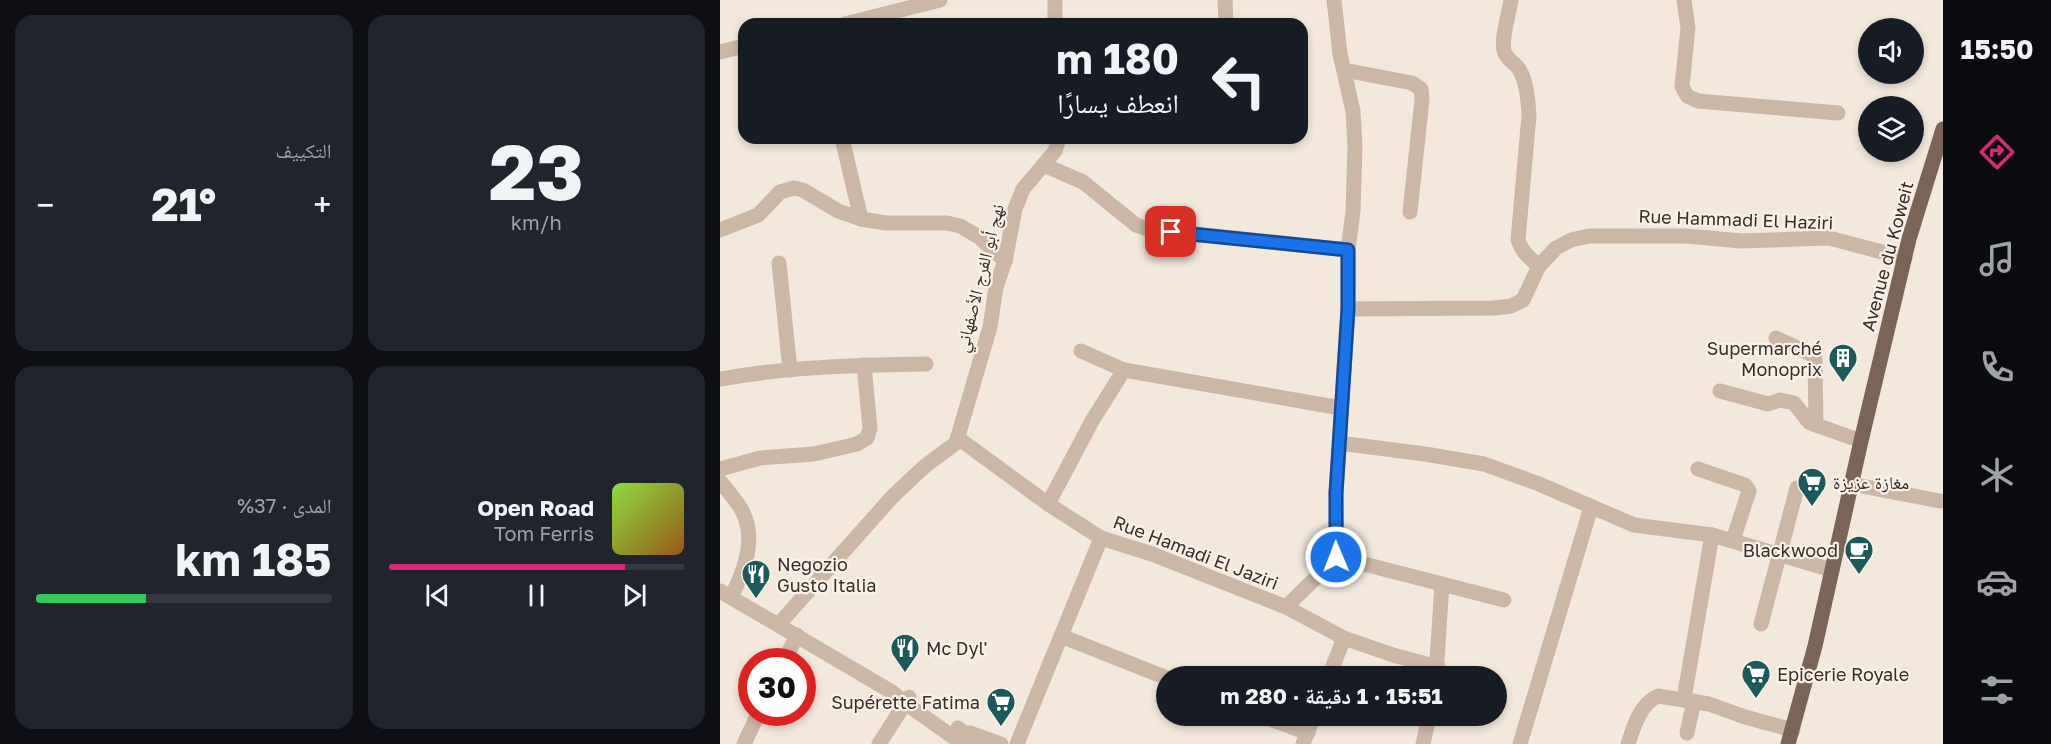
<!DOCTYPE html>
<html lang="ar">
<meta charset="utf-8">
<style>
:root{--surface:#171b24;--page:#20242c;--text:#f1f3f6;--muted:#9ea1a6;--line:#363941;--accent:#db2777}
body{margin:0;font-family:"Golos Text","Noto Naskh Arabic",sans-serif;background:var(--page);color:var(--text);direction:rtl;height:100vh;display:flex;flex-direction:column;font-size:22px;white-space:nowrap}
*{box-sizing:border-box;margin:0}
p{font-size:20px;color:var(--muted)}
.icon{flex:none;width:33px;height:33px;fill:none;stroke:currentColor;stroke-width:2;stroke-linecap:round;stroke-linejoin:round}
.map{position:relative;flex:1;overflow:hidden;direction:ltr}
.sheet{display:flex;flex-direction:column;gap:15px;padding:15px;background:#0d0f14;width:720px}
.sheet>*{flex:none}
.hud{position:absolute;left:18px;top:18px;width:570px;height:126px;border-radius:18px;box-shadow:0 3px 9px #0003;direction:rtl;background:#171b24;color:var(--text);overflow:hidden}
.controls{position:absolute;left:1138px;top:18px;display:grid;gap:12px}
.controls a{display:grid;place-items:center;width:66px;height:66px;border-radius:50%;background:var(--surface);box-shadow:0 3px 9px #0003;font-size:30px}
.speed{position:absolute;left:18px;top:648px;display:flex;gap:12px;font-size:30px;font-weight:700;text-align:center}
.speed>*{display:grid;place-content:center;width:78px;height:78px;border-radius:50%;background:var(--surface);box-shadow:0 3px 9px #0003;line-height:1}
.speed .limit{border:9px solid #d22;background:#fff;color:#111}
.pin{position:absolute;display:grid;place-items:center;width:51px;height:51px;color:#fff;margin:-26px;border-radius:12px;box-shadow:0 3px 9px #0006}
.me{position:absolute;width:66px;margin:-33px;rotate:359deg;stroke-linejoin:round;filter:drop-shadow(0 0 4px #0008)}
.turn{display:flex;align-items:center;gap:21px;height:126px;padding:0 30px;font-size:27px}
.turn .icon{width:78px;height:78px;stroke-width:2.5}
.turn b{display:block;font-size:42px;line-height:51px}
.big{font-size:45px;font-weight:700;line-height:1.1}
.sheet .tile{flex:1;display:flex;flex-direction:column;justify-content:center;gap:9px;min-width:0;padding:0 21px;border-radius:18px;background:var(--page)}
.sheet .dial{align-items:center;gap:0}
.dial b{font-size:78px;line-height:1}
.song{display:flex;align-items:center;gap:18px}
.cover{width:72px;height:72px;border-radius:9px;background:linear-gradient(135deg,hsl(90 70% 55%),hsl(30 70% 35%))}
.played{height:6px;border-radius:3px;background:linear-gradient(90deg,var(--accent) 80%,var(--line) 80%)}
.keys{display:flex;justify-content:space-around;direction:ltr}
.heat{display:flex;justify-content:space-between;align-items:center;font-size:33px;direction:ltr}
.charge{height:9px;border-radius:4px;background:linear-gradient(90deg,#34c759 37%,var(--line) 0)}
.sheet .tiles{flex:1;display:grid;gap:15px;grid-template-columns:repeat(2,1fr)}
.trip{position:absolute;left:436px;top:666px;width:351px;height:60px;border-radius:30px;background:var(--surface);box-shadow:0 3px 9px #0003;font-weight:700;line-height:60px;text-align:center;direction:rtl}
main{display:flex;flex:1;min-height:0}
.tabs{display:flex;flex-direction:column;width:108px;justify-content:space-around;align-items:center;background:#090b0e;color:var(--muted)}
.tabs .icon{width:42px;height:42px}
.tabs .selected{color:var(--accent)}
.tabs b{font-size:27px;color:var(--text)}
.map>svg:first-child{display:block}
</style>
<main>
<nav class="tabs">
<b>15:50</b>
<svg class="icon selected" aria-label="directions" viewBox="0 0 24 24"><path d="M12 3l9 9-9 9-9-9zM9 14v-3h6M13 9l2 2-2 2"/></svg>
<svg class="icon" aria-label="music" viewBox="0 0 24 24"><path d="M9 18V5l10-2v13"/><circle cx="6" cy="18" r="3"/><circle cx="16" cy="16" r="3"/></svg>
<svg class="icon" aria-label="phone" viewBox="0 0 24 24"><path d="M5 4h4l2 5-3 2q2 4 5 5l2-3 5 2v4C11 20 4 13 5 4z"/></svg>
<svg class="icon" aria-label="climate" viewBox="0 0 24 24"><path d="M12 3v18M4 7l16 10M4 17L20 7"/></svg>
<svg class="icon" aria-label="car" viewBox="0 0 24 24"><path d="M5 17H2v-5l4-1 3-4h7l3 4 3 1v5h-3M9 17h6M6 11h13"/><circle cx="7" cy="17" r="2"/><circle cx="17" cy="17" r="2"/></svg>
<svg class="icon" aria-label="filters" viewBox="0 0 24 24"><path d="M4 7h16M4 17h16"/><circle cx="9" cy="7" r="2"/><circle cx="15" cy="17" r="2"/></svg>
</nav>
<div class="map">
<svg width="1223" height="744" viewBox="0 0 1223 744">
<rect width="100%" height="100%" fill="#f3e8dc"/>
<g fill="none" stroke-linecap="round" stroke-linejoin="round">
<g stroke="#ccb7a7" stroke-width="15">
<polyline points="335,0 335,24"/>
<polyline points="505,0 506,24"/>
<path d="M791,0c-2,13 -10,39 -7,51 2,8 11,12 15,18 8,13 9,32 10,46l-11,125c4,12 11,18 21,26"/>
<polyline points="964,0 968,28 962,86 967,96 978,101 1118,113"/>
<polyline points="125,24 220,0"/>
<polyline points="0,52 24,46"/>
<polyline points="624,70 692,83 701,89 702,99 690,212"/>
<polyline points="122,138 141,219"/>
<polyline points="324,165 363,182 416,225 427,229 628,250"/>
<polyline points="0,230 38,215 60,192 74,188 83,190 118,211 141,219 166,223 227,223 240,226 259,237 285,261"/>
<polyline points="59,263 70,370"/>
<polyline points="628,309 774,308 791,306 803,300 819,266 836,248 851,240 869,236 966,236 1021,241 1109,238 1185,258"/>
<polyline points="1056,338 1091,354 1095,359 1096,425"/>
<polyline points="361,351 404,370 621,408"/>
<path d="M0,379c68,-12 137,-14 206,-15"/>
<polyline points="1000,391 1048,404 1060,400 1074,403 1089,422 1096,425 1141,441"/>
<polyline points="238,438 328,504 381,538 432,554 566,607 624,638 673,655 718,667"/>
<polyline points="619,443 705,454 764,464 819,484 914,525 992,535 1112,570"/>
<polyline points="0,469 40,458 94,454 137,444 147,438 150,428 144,365"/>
<polyline points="978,469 1025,485 1029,491 1013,540"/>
<path d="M0,481c7,9 14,17 20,26 18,29 5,63 -9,90"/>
<polyline points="1131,484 1220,501"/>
<polyline points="328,504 372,421 404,370"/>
<polyline points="617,557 784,600"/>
<polyline points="0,591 172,692 185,703 243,744"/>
<polyline points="566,607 617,557 616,493 628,309 628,250 633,211 635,146 633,111 620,54 614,0"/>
<polyline points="59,624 173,496 205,466 236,443 270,327 276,287 285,261 295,209 303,189 335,151 339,138"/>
<polyline points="1041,624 1077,488"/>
<polyline points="341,636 447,678"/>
<polyline points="64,662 77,635"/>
<polyline points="609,676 624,638"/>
<polyline points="716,676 722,584"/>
<polyline points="964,699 992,535"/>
<polyline points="542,716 588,733"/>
<polyline points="238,728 258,744"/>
<polyline points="250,733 281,744"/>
<polyline points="967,733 974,701"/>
<polyline points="24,744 39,712"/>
<polyline points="159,744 189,697"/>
<polyline points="297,744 381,538"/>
<polyline points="583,744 594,716"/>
<polyline points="703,744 709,716"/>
<polyline points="800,744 871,507"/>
<path d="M908,744c6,-18 12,-40 30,-48l51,8 36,13 48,13"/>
</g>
<polyline stroke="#7b6358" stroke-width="15" points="1068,744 1095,646 1141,441 1189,239 1223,129"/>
</g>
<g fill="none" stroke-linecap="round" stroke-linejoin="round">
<g stroke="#114b97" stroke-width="15">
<polyline id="route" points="451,232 628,250 628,309 616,493 616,557"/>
</g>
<use href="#route" stroke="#1a73e8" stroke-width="10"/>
</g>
<defs>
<g id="building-pin" transform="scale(1.5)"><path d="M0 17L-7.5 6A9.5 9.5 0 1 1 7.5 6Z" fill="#1b595b" stroke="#faf2e9"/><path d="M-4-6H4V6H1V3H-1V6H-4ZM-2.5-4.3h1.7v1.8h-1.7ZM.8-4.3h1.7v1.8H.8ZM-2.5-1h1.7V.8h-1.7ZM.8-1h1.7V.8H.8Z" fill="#fff"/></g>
<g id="supermarket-pin" transform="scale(1.5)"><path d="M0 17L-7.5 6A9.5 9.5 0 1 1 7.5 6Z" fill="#1b595b" stroke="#faf2e9"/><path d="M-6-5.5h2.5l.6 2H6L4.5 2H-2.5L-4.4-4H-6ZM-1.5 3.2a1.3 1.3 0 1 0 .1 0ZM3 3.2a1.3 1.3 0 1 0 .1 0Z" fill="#fff"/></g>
<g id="cafe-pin" transform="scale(1.5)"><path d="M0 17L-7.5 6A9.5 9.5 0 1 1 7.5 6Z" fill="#1b595b" stroke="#faf2e9"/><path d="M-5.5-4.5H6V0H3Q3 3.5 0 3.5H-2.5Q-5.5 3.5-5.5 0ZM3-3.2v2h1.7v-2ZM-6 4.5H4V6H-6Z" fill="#fff"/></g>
<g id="restaurant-pin" transform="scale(1.5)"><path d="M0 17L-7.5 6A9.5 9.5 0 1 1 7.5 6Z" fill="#1b595b" stroke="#faf2e9"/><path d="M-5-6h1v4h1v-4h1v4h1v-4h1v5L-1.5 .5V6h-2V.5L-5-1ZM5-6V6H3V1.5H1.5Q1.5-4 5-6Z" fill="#fff"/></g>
</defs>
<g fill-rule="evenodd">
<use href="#building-pin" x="1123" y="358"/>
<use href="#supermarket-pin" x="1092" y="482"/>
<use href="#cafe-pin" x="1139" y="550"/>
<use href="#restaurant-pin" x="36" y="574"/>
<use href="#restaurant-pin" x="185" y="648"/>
<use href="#supermarket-pin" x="1036" y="674"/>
<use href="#supermarket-pin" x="281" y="702"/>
</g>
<g text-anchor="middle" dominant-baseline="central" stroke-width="4.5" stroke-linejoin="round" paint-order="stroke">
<g font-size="18" fill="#382d28" stroke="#faf2e9">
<text transform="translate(1016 219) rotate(2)">Rue Hammadi El Haziri</text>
<text transform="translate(1167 256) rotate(-75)">Avenue du Koweit</text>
<text transform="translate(259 278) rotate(-76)">نهج أبو الفرج الأصفهاني</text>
<text transform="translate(476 552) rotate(21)">Rue Hamadi El Jaziri</text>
</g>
<g font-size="18" fill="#382d28" stroke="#faf2e9" text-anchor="start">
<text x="1102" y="348" text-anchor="end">Supermarché<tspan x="1102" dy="21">Monoprix</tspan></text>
<text x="1113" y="482">مغازة عزيزة</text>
<text x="1118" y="550" text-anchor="end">Blackwood</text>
<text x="57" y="564">Negozio<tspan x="57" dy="21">Gusto Italia</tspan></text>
<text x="206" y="648">Mc Dyl'</text>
<text x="1057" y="674">Epicerie Royale</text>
<text x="260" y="702" text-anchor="end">Supérette Fatima</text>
</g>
</g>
</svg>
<div class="controls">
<a><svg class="icon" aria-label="sound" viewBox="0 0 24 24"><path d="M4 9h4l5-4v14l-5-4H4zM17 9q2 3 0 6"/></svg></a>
<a><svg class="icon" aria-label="layers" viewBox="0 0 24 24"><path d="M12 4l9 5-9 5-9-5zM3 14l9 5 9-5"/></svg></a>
</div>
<div class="speed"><div class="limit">30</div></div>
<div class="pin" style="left:451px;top:232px;background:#d93025"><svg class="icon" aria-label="arrive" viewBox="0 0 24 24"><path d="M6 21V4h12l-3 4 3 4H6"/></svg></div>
<svg class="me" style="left:616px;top:557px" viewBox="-20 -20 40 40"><circle r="17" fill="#1a73e8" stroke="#fff" stroke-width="3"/><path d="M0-11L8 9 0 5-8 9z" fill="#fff"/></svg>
<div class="trip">15:51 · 1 دقيقة · 280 m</div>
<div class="hud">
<div class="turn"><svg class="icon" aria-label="left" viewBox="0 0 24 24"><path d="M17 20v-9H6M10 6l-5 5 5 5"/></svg><div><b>180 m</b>انعطف يسارًا</div></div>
</div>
</div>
<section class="sheet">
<div class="tiles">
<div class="tile dial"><b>23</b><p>km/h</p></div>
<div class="tile"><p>التكييف</p>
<div class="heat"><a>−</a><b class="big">21°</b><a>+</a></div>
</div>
<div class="tile">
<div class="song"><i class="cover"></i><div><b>Open Road</b><p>Tom Ferris</p></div></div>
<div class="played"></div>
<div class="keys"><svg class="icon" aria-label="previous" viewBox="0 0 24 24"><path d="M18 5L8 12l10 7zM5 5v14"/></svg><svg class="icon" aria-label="pause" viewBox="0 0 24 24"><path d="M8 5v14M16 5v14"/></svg><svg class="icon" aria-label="next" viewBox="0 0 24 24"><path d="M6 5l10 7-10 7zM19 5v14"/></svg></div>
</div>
<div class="tile"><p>المدى · 37%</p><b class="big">185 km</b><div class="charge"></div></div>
</div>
</section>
</main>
